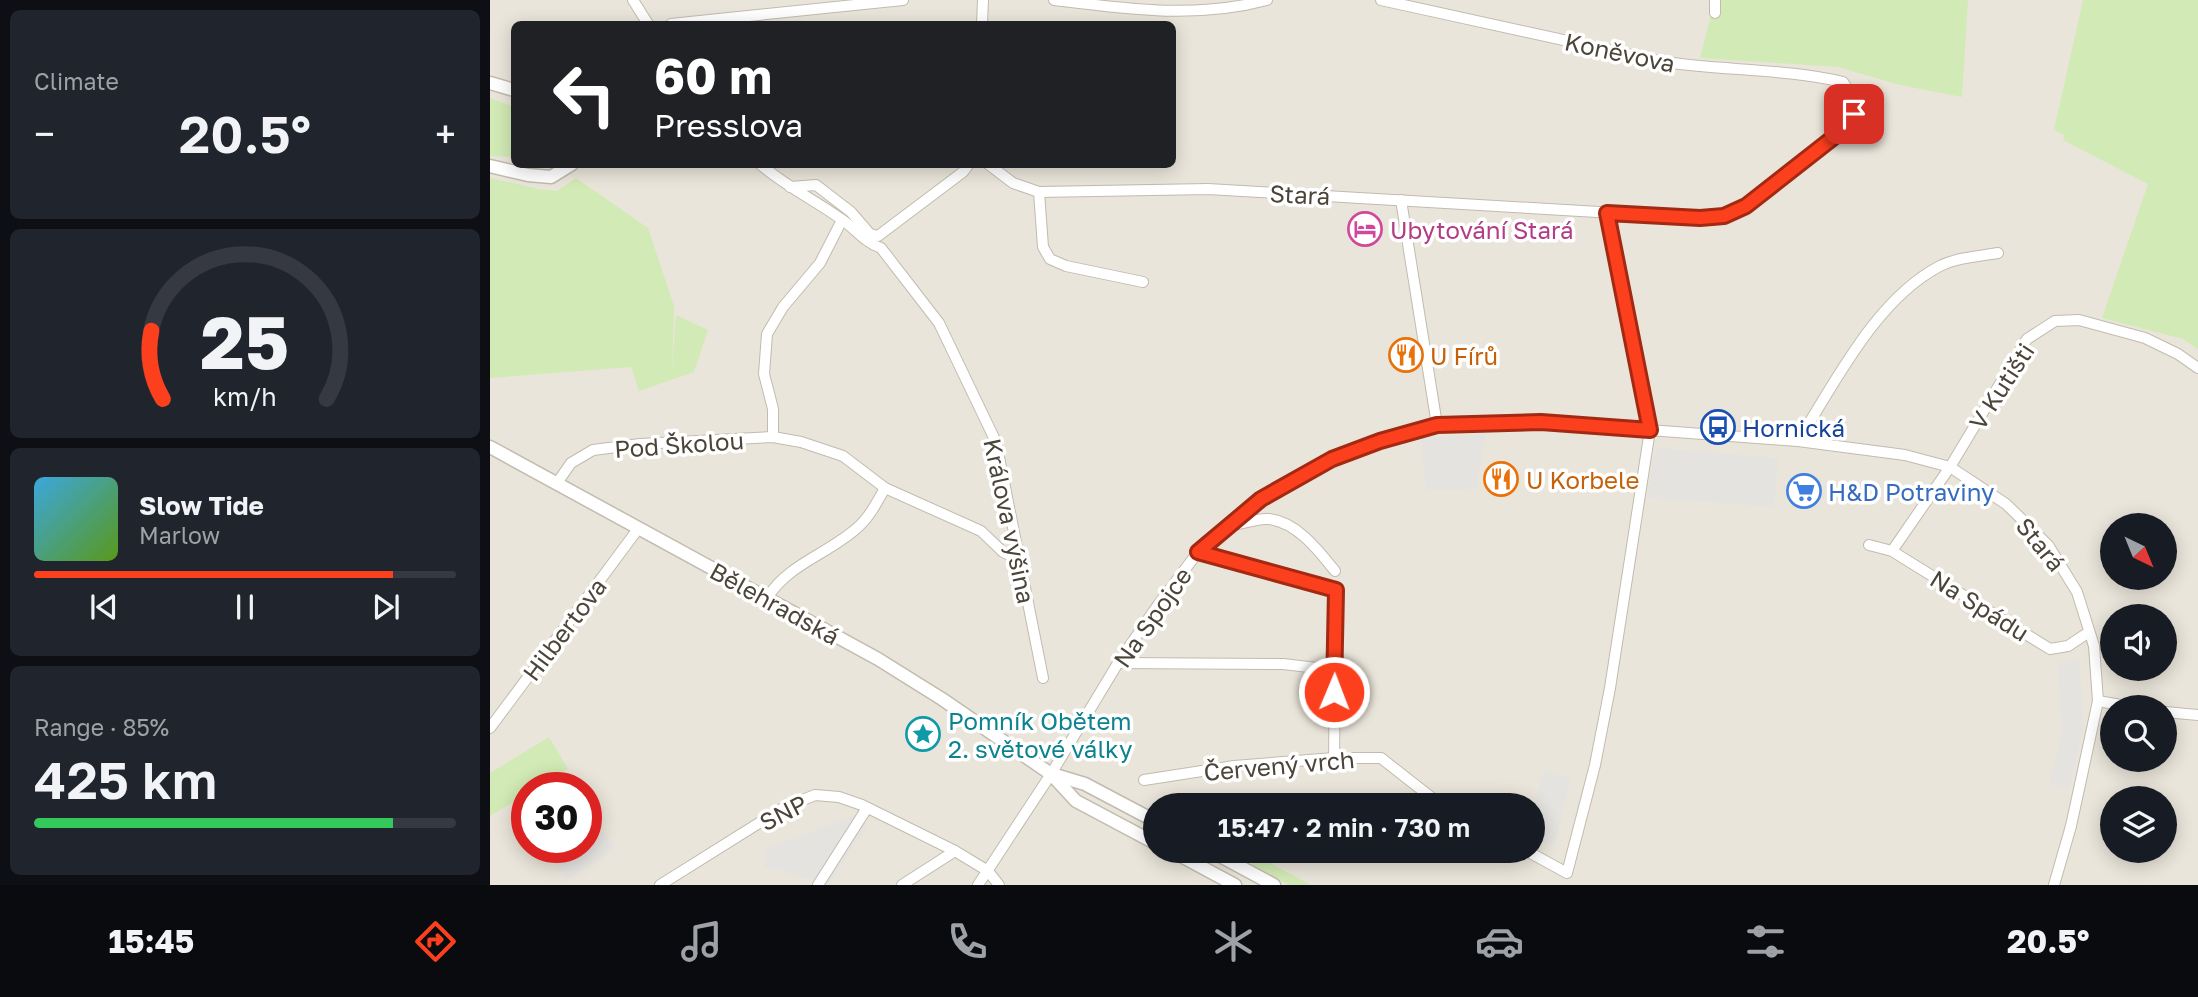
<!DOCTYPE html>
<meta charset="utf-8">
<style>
:root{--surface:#171b24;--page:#20242c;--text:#f1f3f6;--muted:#9ea1a6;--line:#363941;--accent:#fc3f1d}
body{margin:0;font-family:"Golos Text",sans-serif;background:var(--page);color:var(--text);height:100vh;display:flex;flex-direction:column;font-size:26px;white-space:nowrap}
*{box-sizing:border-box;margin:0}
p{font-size:23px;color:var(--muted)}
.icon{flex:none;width:38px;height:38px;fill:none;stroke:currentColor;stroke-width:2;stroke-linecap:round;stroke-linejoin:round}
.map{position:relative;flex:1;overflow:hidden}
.details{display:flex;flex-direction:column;gap:10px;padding:10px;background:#0d0f14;width:490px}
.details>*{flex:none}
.banner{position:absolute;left:21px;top:21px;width:665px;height:147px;border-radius:10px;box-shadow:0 4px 18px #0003;background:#202124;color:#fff;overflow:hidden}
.needle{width:46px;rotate:137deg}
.buttons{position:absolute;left:1610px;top:513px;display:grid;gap:14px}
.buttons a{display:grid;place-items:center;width:77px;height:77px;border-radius:50%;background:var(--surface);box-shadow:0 4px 18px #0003;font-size:35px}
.speed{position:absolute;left:21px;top:772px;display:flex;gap:14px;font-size:35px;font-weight:700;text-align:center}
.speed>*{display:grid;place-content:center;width:91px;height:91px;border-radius:50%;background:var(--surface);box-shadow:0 4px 18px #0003;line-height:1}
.speed .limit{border:10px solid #d22;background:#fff;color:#111}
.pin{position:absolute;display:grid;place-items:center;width:60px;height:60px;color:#fff;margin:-30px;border-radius:14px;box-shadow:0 4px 10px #0006}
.me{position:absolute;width:77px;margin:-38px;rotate:1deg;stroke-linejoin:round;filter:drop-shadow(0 0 5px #0008)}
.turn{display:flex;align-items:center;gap:24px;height:147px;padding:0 28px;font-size:32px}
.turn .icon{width:91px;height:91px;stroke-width:2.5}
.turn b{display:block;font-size:49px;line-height:60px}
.big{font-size:52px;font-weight:600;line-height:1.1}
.details .card{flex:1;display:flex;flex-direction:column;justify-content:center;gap:10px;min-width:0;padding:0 24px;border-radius:10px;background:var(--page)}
.details .dial{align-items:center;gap:0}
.dial svg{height:182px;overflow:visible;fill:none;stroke:var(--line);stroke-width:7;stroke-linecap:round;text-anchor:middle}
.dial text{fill:var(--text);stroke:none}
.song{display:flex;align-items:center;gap:21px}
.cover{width:84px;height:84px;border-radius:10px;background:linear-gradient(135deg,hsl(200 70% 55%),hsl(90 70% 35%))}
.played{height:7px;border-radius:4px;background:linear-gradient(90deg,var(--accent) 85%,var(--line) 85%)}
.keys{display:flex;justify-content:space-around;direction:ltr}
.heat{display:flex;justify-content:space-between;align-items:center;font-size:38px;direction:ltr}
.charge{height:10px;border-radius:5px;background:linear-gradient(90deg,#34c759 85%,var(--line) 0)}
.trip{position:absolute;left:653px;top:793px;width:402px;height:70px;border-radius:35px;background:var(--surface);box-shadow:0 4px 18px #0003;font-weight:600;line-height:70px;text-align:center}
.menu{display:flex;height:112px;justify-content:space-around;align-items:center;background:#090b0e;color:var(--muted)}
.menu .icon{width:49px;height:49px}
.menu .active{color:var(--accent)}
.menu b{font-size:32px;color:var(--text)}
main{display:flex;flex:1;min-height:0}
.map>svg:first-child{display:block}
</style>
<main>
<section class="details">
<div class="card"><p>Climate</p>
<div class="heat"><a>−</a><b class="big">20.5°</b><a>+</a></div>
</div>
<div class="card dial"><svg viewBox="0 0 100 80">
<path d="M14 69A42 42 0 1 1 86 69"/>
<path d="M14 69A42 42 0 0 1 9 39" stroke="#fc3f1d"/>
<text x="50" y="56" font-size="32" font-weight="700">25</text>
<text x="50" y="72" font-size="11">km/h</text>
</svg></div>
<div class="card">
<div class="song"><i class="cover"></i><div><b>Slow Tide</b><p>Marlow</p></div></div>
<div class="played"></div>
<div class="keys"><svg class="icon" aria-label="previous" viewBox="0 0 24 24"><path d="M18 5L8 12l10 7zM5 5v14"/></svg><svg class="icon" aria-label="pause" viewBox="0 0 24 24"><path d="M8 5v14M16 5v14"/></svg><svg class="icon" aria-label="next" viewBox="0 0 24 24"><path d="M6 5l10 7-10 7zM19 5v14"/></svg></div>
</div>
<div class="card"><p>Range · 85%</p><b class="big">425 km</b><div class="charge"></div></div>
</section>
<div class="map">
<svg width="1708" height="885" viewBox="0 0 1708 885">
<rect width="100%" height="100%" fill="#f6f3ec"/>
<path fill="#eae5da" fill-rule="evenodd" d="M0,0h1708v885h-1708zM24,24h658v140h-658zM1622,525h53v53h-53zM1622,616h53v52h-53zM1622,707h53v53h-53zM37,788h59v59h-59zM1622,798h53v52h-53zM665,805h378v45h-378z"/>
<g fill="#d2eab5">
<polygon points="1222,0 1478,0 1472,97 1410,85 1348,67 1210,58 1222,11"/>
<polygon points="1593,0 1708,0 1708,349 1693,339 1612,318 1658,184 1573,140 1574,135 1564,130"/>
<polygon points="0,98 24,107 24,157 0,156"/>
<polygon points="0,178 49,189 67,191 86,178 158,228 184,306 182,371 186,315 218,330 204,372 149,391 141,367 0,378"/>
<polygon points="59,737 78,769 47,787 37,788 37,794 0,816 0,773"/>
<polygon points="763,862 780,863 821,885 799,885 762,865"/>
</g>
<g fill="#e5e3e0">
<polygon points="996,434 986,489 936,490 931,438"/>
<polygon points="1169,448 1288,458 1284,507 1157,498 1164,454"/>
<polygon points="1589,659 1594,728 1579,789 1560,784 1572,733 1568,663"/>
<polygon points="1053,771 1081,778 1065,844 1043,839 1043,812"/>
<polygon points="361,816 377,826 339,885 274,866 277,849"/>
<polygon points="114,831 125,849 76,880 66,863 90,847 96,847 96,843"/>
</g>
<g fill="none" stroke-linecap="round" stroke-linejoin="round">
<g stroke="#c2bbae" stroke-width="12">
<g id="minor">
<polyline points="143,0 158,24"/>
<path d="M564,0c72,9 142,19 213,0"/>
<polyline points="1225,13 1225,0"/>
<polyline points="181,24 413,0"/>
<polyline points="492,24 493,0"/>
<path d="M270,164c25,22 55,36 81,55 15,10 23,23 40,29l58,75 57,119 47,236"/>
<path d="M498,164l25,19 26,9 169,-3 492,29 24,-2 22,-10 97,-76c15,-21 14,-27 0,-48 -60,-14 -123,-11 -184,-21l-278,-61"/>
<polyline points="300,187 326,185 361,212 380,234 388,236 473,172 479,164"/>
<polyline points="549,192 553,247 560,259 576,266 653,282"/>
<polyline points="911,200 947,425"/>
<polyline points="283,437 283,409 274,374 277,334 293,307 330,263 352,220"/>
<path d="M1308,441c37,-58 78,-142 142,-175 16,-8 39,-10 58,-13"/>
<polyline points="67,483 81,463 103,450 150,444 283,437 311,442 353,456 395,488 491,531 513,552 529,560"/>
<path d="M740,526c12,-2 27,-8 39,-7 28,3 50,32 66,52"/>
<polyline points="1379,545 1402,551 1560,649 1578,646 1599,632"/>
<polyline points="1402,551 1460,467 1537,339 1565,321 1589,320 1655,338 1688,354 1708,368"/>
<polyline points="708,552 846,590 844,758"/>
<path d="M277,598c21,-34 61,-44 90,-70 12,-10 20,-26 28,-40"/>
<polyline points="628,663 793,664 844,670"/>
<polyline points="1608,701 1642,707"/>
<polyline points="1675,712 1708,715"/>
<polyline points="0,728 148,529"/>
<polyline points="654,780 744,766 844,758 891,758 951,805"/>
<polyline points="1035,850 1077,873 1105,765 1120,688 1160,430 1117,213"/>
<polyline points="170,885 293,808 325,795 349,797 372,805 465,851 498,871 509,885"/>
<polyline points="328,885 377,808"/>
<polyline points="412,885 465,851"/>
<polyline points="488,885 561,774 628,663 668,605 708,552 771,499 842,459 890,441 947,425 1051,422 1308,441 1415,455 1460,467 1516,504 1558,545 1587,592 1604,646 1608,701 1581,826 1564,885"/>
</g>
</g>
<g stroke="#c2bbae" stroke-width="15">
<g id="tertiary">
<polyline points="0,83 24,90"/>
<polyline points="0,166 38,175 61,177 82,164"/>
<polyline points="0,447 388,659 452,699 561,774 586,801 665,843"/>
<polyline points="562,774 595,784 665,821"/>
<polyline points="680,850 745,885"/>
<polyline points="719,850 784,885"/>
</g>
</g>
<use href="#minor" stroke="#fff" stroke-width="10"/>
<use href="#tertiary" stroke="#fff" stroke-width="12"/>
</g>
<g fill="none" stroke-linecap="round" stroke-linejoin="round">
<g stroke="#a42913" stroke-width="18">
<polyline id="route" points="844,692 846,590 708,552 771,499 842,459 890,441 947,425 1051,422 1160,430 1117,213 1210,218 1234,216 1256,206 1353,130 1364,114"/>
</g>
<use href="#route" stroke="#fc3f1d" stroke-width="12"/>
</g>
<defs>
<g id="hotel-ring" transform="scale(1.75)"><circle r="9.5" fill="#fff" stroke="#d1479c" stroke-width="1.5"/><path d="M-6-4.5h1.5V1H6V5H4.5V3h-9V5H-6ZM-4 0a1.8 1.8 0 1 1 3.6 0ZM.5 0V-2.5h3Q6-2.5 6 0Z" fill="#d1479c"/></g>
<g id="restaurant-ring" transform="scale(1.75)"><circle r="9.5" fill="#fff" stroke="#e8710a" stroke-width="1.5"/><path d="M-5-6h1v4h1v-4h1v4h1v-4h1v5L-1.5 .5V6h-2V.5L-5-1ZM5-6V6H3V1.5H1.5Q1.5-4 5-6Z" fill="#e8710a"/></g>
<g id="bus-ring" transform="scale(1.75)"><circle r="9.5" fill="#fff" stroke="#1a4fb4" stroke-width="1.5"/><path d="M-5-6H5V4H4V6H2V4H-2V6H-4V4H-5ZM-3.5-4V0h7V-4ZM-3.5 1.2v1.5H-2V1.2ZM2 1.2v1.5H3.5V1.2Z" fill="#1a4fb4"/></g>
<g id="supermarket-ring" transform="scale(1.75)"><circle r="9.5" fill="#fff" stroke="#3f7fe0" stroke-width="1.5"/><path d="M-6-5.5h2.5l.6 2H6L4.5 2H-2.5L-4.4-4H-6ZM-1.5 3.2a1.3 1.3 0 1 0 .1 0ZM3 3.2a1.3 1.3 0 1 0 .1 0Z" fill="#3f7fe0"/></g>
<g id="sight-ring" transform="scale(1.75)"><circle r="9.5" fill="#fff" stroke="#0f9aa8" stroke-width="1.5"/><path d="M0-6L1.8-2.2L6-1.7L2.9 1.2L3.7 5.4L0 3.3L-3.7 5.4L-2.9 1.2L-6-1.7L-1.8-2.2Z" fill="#0f9aa8"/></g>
</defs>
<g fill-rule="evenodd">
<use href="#hotel-ring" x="875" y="229"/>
<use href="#restaurant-ring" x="916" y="355"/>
<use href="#bus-ring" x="1228" y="427"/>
<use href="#restaurant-ring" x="1011" y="479"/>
<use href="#supermarket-ring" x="1314" y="491"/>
<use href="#sight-ring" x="433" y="734"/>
</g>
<g text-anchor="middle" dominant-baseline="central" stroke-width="7" stroke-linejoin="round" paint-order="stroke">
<g font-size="24" fill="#4b4439" stroke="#fff">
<text transform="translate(1130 52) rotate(12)">Koněvova</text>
<text transform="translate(810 194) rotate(3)">Stará</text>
<text transform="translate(1511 386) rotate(-57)">V Kutišti</text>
<text transform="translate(189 444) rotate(-4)">Pod Školou</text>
<text transform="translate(520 521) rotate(78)">Králova výšina</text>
<text transform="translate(1551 544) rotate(51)">Stará</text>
<text transform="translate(285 603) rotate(29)">Bělehradská</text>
<text transform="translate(1490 605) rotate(32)">Na Spádu</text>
<text transform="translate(662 617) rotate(-55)">Na Spojce</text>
<text transform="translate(74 629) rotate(-53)">Hilbertova</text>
<text transform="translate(789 765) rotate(-5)">Červený vrch</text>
<text transform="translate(293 812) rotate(-27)">SNP</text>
</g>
<g font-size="24" fill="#b23c85" stroke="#fff" text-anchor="start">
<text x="900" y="229">Ubytování Stará</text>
</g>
<g font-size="24" fill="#c56008" stroke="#fff" text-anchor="start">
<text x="940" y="355">U Fírů</text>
<text x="1036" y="479">U Korbele</text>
</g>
<g font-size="24" fill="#164399" stroke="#fff" text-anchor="start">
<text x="1252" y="427">Hornická</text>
</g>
<g font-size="24" fill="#366cbe" stroke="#fff" text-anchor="start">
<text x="1338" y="491">H&amp;D Potraviny</text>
</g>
<g font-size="24" fill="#0d838f" stroke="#fff" text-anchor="start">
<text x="458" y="720">Pomník Obětem<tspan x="458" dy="28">2. světové války</tspan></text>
</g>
</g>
</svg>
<div class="buttons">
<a><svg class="needle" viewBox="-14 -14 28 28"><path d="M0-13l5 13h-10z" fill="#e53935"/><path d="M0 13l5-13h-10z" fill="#9ea1a6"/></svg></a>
<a><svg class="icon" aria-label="sound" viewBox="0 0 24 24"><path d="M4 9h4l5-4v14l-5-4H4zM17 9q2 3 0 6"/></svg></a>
<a><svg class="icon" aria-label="search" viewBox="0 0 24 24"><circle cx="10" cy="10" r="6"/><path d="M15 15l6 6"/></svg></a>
<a><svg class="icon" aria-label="layers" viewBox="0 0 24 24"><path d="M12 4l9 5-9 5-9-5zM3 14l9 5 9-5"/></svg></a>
</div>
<div class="speed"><div class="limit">30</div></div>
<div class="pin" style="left:1364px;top:114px;background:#d93025"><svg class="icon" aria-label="arrive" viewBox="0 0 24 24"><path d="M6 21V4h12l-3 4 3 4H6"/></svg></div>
<svg class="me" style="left:844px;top:692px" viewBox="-20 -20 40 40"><circle r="17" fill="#fc3f1d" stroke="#fff" stroke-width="3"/><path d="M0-11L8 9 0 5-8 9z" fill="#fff"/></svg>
<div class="trip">15:47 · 2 min · 730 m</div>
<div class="banner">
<div class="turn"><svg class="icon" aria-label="left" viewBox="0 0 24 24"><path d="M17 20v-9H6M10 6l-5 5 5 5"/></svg><div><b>60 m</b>Presslova</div></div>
</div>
</div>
</main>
<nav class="menu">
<b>15:45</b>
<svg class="icon active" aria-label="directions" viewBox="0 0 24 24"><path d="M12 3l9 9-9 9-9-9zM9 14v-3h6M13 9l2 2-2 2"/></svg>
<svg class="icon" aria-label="music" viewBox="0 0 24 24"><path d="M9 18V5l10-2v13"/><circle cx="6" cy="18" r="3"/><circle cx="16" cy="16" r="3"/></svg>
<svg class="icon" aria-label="phone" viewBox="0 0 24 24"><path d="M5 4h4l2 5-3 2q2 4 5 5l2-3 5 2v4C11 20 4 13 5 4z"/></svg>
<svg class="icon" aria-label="climate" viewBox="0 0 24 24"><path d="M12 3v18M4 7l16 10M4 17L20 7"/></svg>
<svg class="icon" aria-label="car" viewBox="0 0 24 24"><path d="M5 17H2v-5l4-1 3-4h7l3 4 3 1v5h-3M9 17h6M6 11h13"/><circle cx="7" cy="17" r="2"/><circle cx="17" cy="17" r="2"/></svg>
<svg class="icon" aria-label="filters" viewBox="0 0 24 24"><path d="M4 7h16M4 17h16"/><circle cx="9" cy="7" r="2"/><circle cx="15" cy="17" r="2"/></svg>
<b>20.5°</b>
</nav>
